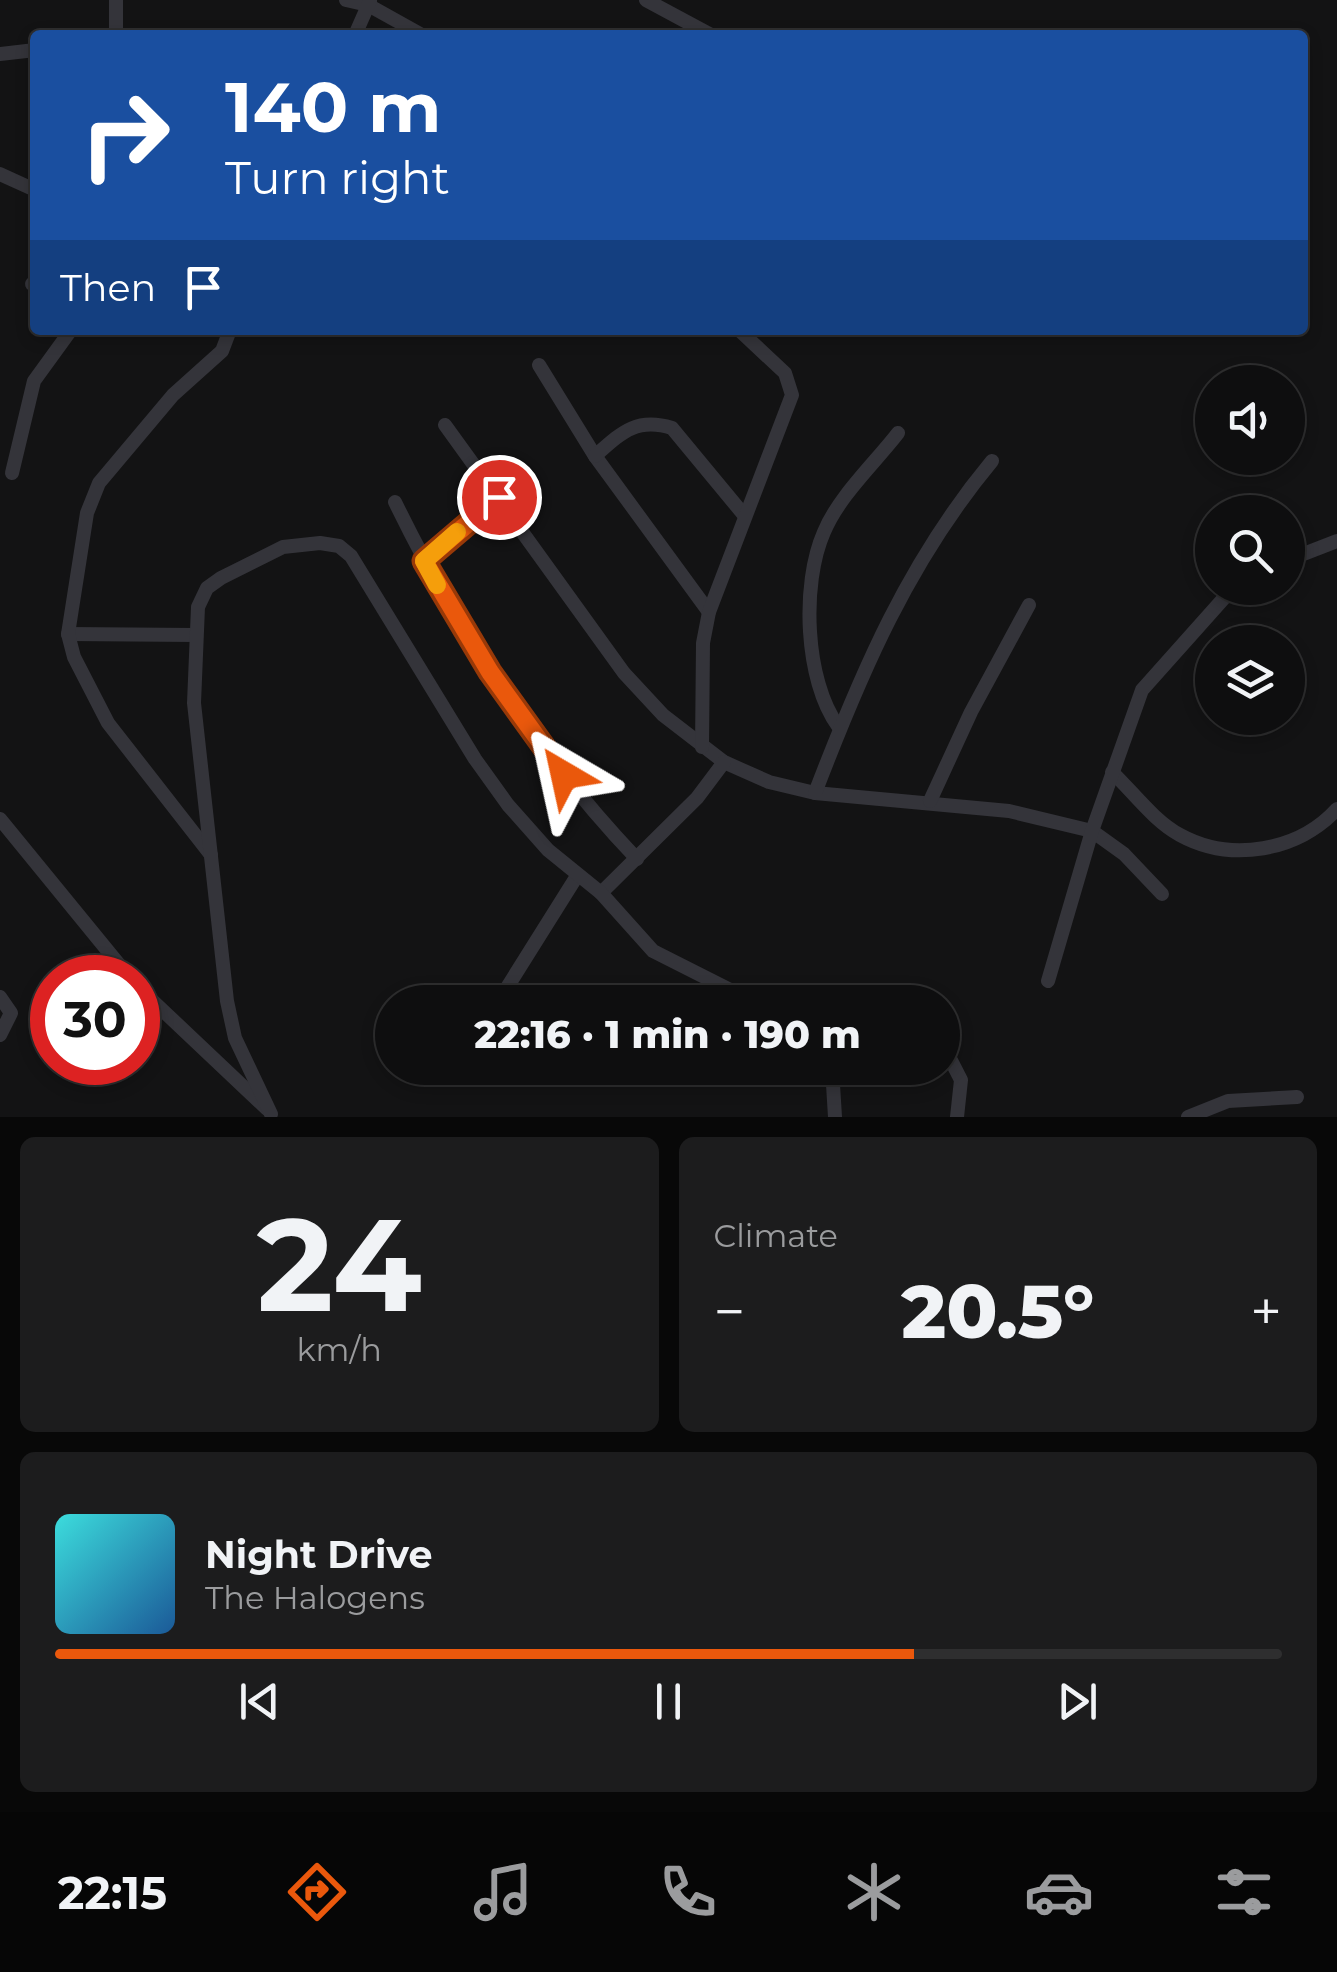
<!DOCTYPE html>
<meta charset="utf-8">
<style>
:root{--surface:#0e0e0f;--page:#1c1c1d;--text:#f1f3f6;--muted:#9b9c9e;--line:#2e2e2f;--accent:#ea580c}
body{margin:0;font-family:Montserrat,sans-serif;background:var(--page);color:var(--text);height:100vh;display:flex;flex-direction:column;font-size:38px;white-space:nowrap}
*{box-sizing:border-box;margin:0}
p{font-size:32px;color:var(--muted)}
.icon{flex:none;width:55px;height:55px;fill:none;stroke:currentColor;stroke-width:2;stroke-linecap:round;stroke-linejoin:round}
.map{position:relative;height:1117px;overflow:hidden}
.drawer{display:flex;flex-direction:column;gap:20px;padding:20px;background:#080808;flex:1}
.drawer>*{flex:none}
.banner{position:absolute;left:30px;top:30px;width:1278px;height:305px;border-radius:10px;box-shadow:0 5px 15px #0003,0 0 0 2px var(--line);background:#1a4fa0;color:#fff;overflow:hidden}
.controls{position:absolute;left:1195px;top:365px;display:grid;gap:20px}
.controls a{display:grid;place-items:center;width:110px;height:110px;border-radius:50%;background:var(--surface);box-shadow:0 5px 15px #0003,0 0 0 2px var(--line);font-size:50px}
.speed{position:absolute;left:30px;top:955px;display:flex;gap:20px;font-size:50px;font-weight:700;text-align:center}
.speed>*{display:grid;place-content:center;width:130px;height:130px;border-radius:50%;background:var(--surface);box-shadow:0 5px 15px #0003,0 0 0 2px var(--line);line-height:1}
.speed .limit{border:15px solid #d22;background:#fff;color:#111}
.pin{position:absolute;display:grid;place-items:center;width:85px;height:85px;color:#fff;margin:-42px;border:5px solid #fff;border-radius:50%;box-shadow:0 2px 10px #0007}
.me{position:absolute;width:110px;margin:-55px;rotate:324deg;stroke-linejoin:round;filter:drop-shadow(0 0 8px #0008)}
.turn{display:flex;align-items:center;gap:35px;height:210px;padding:0 30px;font-size:45px}
.turn .icon{width:130px;height:130px;stroke-width:2.5}
.turn b{display:block;font-size:70px;line-height:85px}
.then{display:flex;align-items:center;height:95px;padding:0 30px;background:#0003;gap:20px;font-size:38px}
.big{font-size:75px;font-weight:800;line-height:1.1}
.drawer .card{flex:1;display:flex;flex-direction:column;justify-content:center;gap:15px;min-width:0;padding:0 35px;border-radius:15px;background:var(--page)}
.drawer .dial{align-items:center;gap:0}
.dial b{font-size:130px;line-height:1}
.song{display:flex;align-items:center;gap:30px}
.cover{width:120px;height:120px;border-radius:15px;background:linear-gradient(135deg,hsl(180 70% 55%),hsl(210 70% 35%))}
.played{height:10px;border-radius:5px;background:linear-gradient(90deg,var(--accent) 70%,var(--line) 70%)}
.keys{display:flex;justify-content:space-around;direction:ltr}
.heat{display:flex;justify-content:space-between;align-items:center;font-size:55px;direction:ltr}
.drawer .tiles{flex:1;display:grid;gap:20px;grid-template-columns:1fr 1fr}
.card:last-child{grid-column:span 2}
.trip{position:absolute;left:375px;top:985px;width:585px;height:100px;border-radius:50px;background:var(--surface);box-shadow:0 5px 15px #0003,0 0 0 2px var(--line);font-weight:800;line-height:100px;text-align:center}
.tab-bar{display:flex;height:160px;justify-content:space-around;align-items:center;background:#060606;color:var(--muted)}
.tab-bar .icon{width:70px;height:70px}
.tab-bar .selected{color:var(--accent)}
.tab-bar b{font-size:45px;color:var(--text)}
.map>svg:first-child{display:block}
</style>
<div class="map">
<svg width="1337" height="1117" viewBox="0 0 1337 1117">
<rect width="100%" height="100%" fill="#131314"/>
<g fill="none" stroke-linecap="round" stroke-linejoin="round">
<g stroke="#34343a" stroke-width="14">
<polyline points="116,0 116,35"/>
<polyline points="346,0 368,5 422,35"/>
<polyline points="646,0 711,35"/>
<polyline points="355,35 370,1"/>
<polyline points="0,54 35,50"/>
<polyline points="0,174 35,190"/>
<polyline points="32,284 35,283"/>
<polyline points="539,365 595,456 709,612"/>
<polyline points="445,425 624,673 663,715 724,762 769,782 815,793 1009,811 1092,831 1124,854 1162,894"/>
<path d="M595,456c26,-23 41,-39 77,-28l72,87"/>
<polyline points="12,473 34,381 71,330"/>
<path d="M395,502c63,129 142,252 242,357"/>
<polyline points="1288,560 1337,541"/>
<polyline points="424,561 499,497"/>
<polyline points="68,634 195,635"/>
<path d="M838,726c-33,-45 -37,-142 -14,-194 15,-36 50,-68 74,-99"/>
<polyline points="702,747 703,643 709,612 792,395 785,373 739,330"/>
<path d="M1112,772c22,21 42,49 68,63 51,28 119,16 157,-26"/>
<path d="M815,793c46,-120 93,-231 177,-332"/>
<polyline points="930,801 971,712 1029,605"/>
<polyline points="0,819 130,978"/>
<polyline points="211,855 108,723 74,657 68,634 87,513 99,483 173,395 222,351 230,330"/>
<polyline points="601,893 697,798 724,762"/>
<polyline points="1048,981 1092,831 1142,690 1233,588"/>
<polyline points="138,987 267,1109"/>
<polyline points="0,997 11,1013 0,1035"/>
<polyline points="498,1002 577,876"/>
<polyline points="942,1043 961,1080 957,1117"/>
<polyline points="832,1068 835,1117"/>
<polyline points="271,1114 235,1038 227,1001 194,703 198,607 207,588 221,578 283,547 320,543 339,546 351,556 475,759 508,805 548,850 601,893 653,951 754,1002"/>
<polyline points="1188,1117 1228,1101 1297,1097"/>
</g>
</g>
<g fill="none" stroke-linecap="round" stroke-linejoin="round">
<g stroke="#983908" stroke-width="25">
<polyline id="route" points="499,497 424,561 490,672 564,775"/>
</g>
<use href="#route" stroke="#ea580c" stroke-width="18"/>
<polyline stroke="#f59e0b" stroke-width="18" points="437,585 424,561 457,532"/>
</g>
</svg>
<div class="controls">
<a><svg class="icon" aria-label="sound" viewBox="0 0 24 24"><path d="M4 9h4l5-4v14l-5-4H4zM17 9q2 3 0 6"/></svg></a>
<a><svg class="icon" aria-label="search" viewBox="0 0 24 24"><circle cx="10" cy="10" r="6"/><path d="M15 15l6 6"/></svg></a>
<a><svg class="icon" aria-label="layers" viewBox="0 0 24 24"><path d="M12 4l9 5-9 5-9-5zM3 14l9 5 9-5"/></svg></a>
</div>
<div class="speed"><div class="limit">30</div></div>
<div class="pin" style="left:499px;top:497px;background:#d93025"><svg class="icon" aria-label="arrive" viewBox="0 0 24 24"><path d="M6 21V4h12l-3 4 3 4H6"/></svg></div>
<svg class="me" style="left:564px;top:775px" viewBox="-20 -20 40 40"><path d="M0-17L14 15 0 8-14 15z" fill="#ea580c" stroke="#fff" stroke-width="4"/></svg>
<div class="trip">22:16 · 1 min · 190 m</div>
<div class="banner">
<div class="turn"><svg class="icon" aria-label="right" viewBox="0 0 24 24"><path d="M7 20v-9h11M14 6l5 5-5 5"/></svg><div><b>140 m</b>Turn right</div></div>
<div class="then">Then<svg class="icon" aria-label="arrive" viewBox="0 0 24 24"><path d="M6 21V4h12l-3 4 3 4H6"/></svg></div>
</div>
</div>
<section class="drawer">
<div class="tiles">
<div class="card dial"><b>24</b><p>km/h</p></div>
<div class="card"><p>Climate</p>
<div class="heat"><a>−</a><b class="big">20.5°</b><a>+</a></div>
</div>
<div class="card">
<div class="song"><i class="cover"></i><div><b>Night Drive</b><p>The Halogens</p></div></div>
<div class="played"></div>
<div class="keys"><svg class="icon" aria-label="previous" viewBox="0 0 24 24"><path d="M18 5L8 12l10 7zM5 5v14"/></svg><svg class="icon" aria-label="pause" viewBox="0 0 24 24"><path d="M8 5v14M16 5v14"/></svg><svg class="icon" aria-label="next" viewBox="0 0 24 24"><path d="M6 5l10 7-10 7zM19 5v14"/></svg></div>
</div>
</div>
</section>
<nav class="tab-bar">
<b>22:15</b>
<svg class="icon selected" aria-label="directions" viewBox="0 0 24 24"><path d="M12 3l9 9-9 9-9-9zM9 14v-3h6M13 9l2 2-2 2"/></svg>
<svg class="icon" aria-label="music" viewBox="0 0 24 24"><path d="M9 18V5l10-2v13"/><circle cx="6" cy="18" r="3"/><circle cx="16" cy="16" r="3"/></svg>
<svg class="icon" aria-label="phone" viewBox="0 0 24 24"><path d="M5 4h4l2 5-3 2q2 4 5 5l2-3 5 2v4C11 20 4 13 5 4z"/></svg>
<svg class="icon" aria-label="climate" viewBox="0 0 24 24"><path d="M12 3v18M4 7l16 10M4 17L20 7"/></svg>
<svg class="icon" aria-label="car" viewBox="0 0 24 24"><path d="M5 17H2v-5l4-1 3-4h7l3 4 3 1v5h-3M9 17h6M6 11h13"/><circle cx="7" cy="17" r="2"/><circle cx="17" cy="17" r="2"/></svg>
<svg class="icon" aria-label="filters" viewBox="0 0 24 24"><path d="M4 7h16M4 17h16"/><circle cx="9" cy="7" r="2"/><circle cx="15" cy="17" r="2"/></svg>
</nav>
